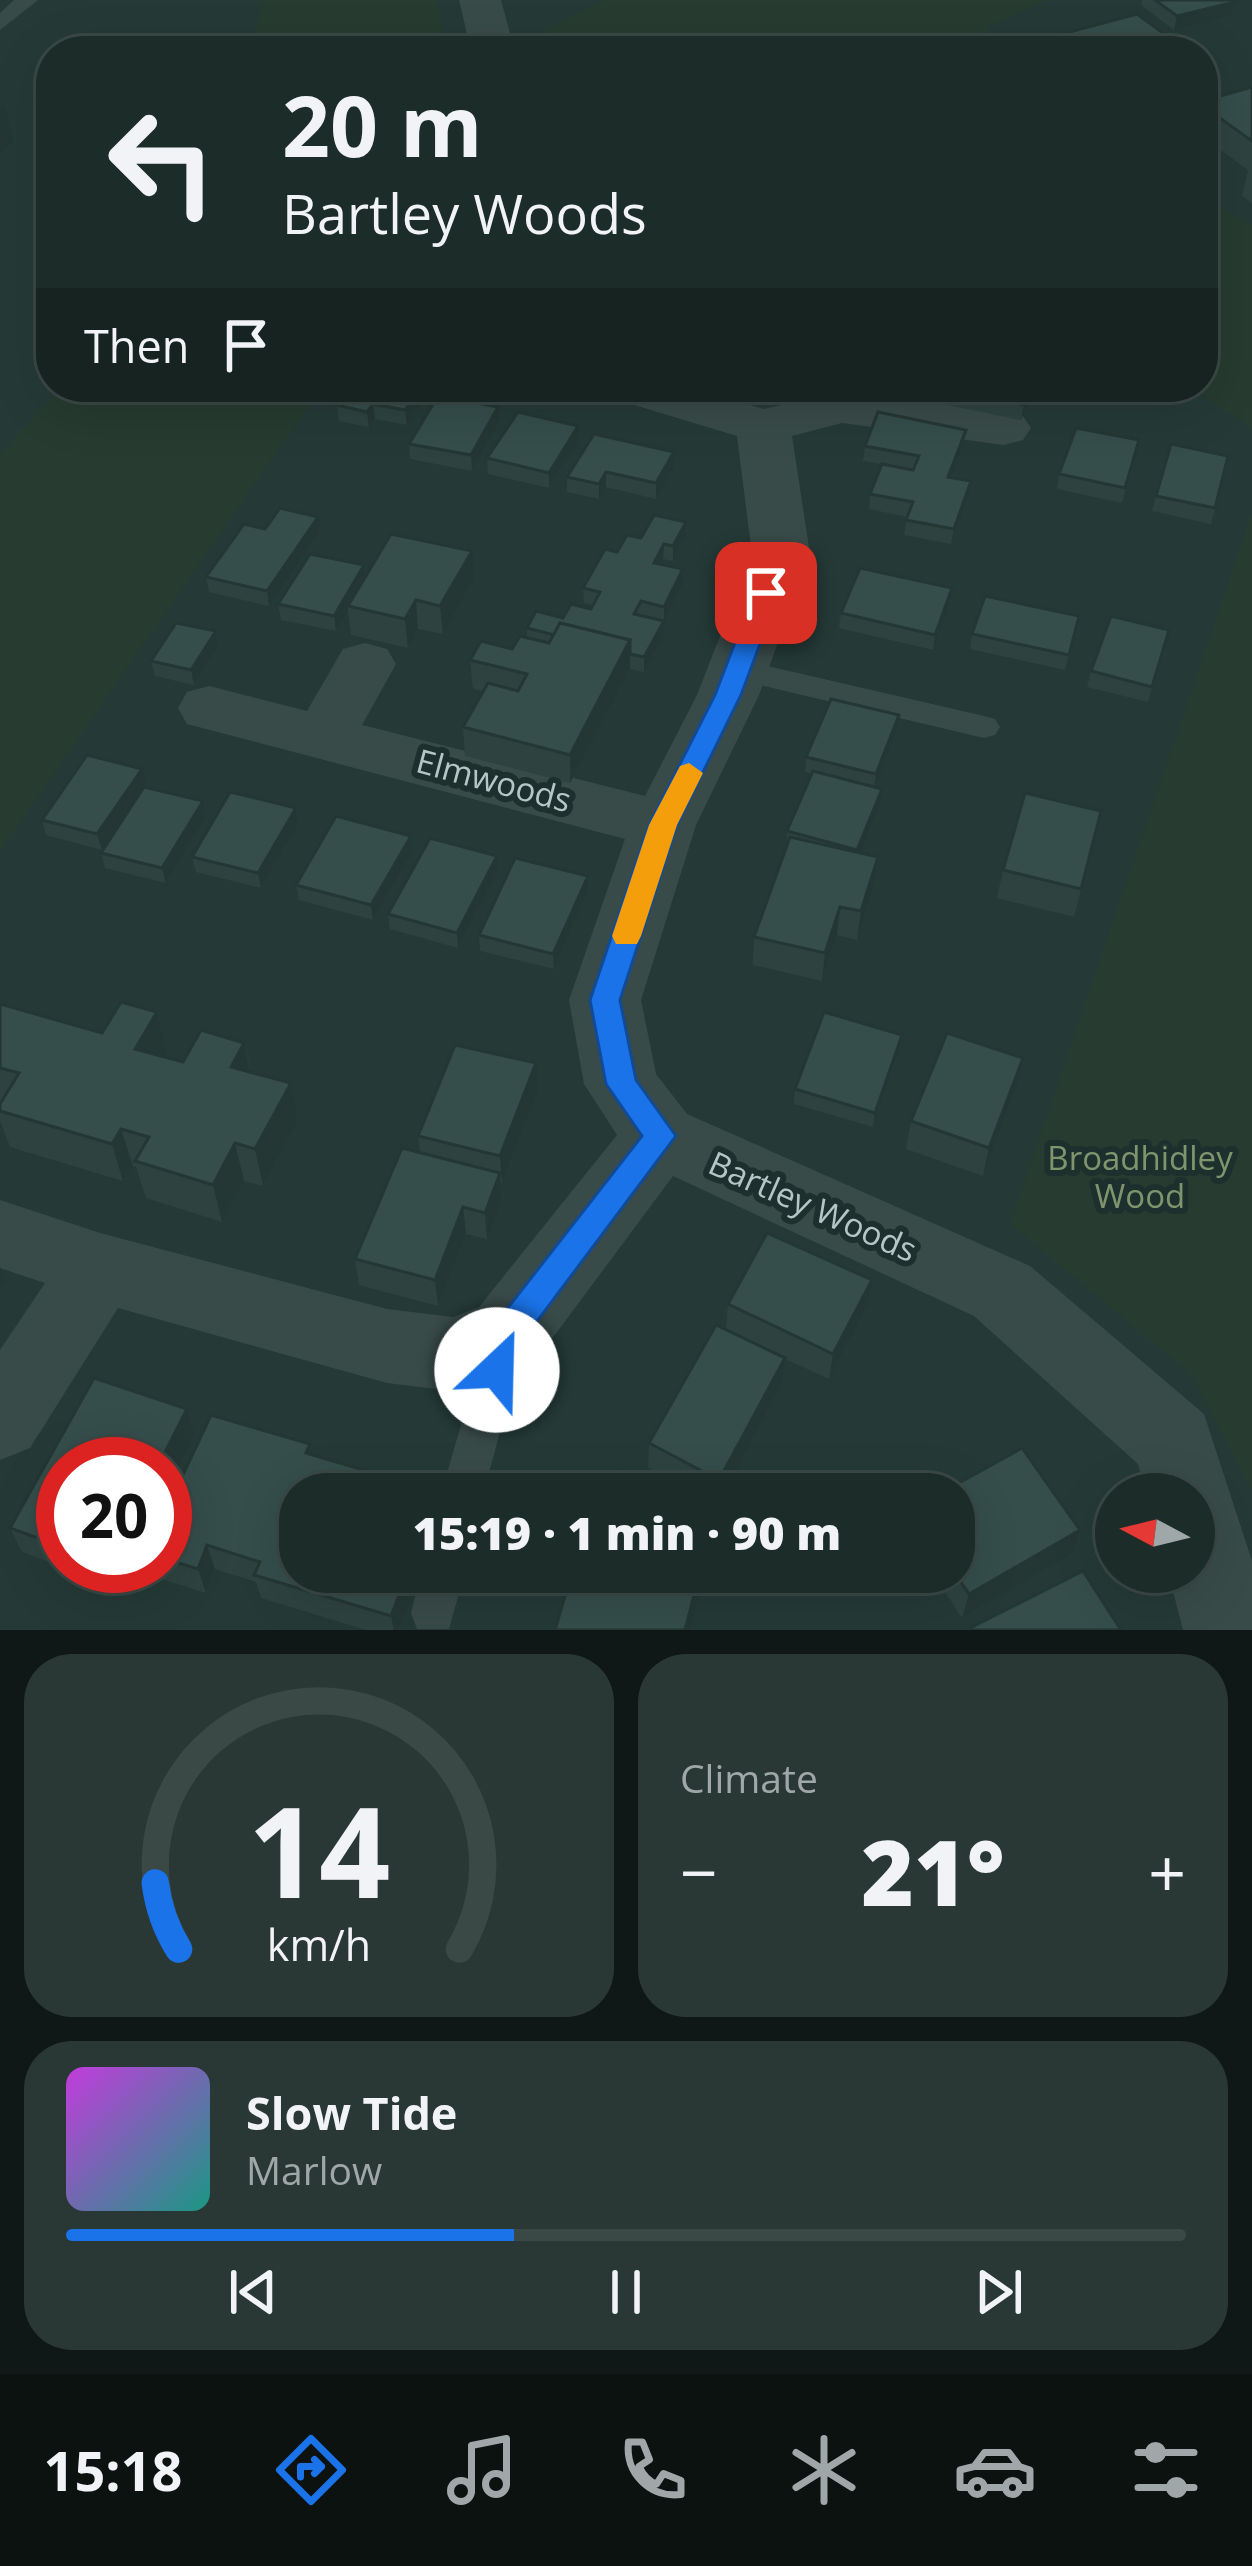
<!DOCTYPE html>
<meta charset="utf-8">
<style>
:root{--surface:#1c2c29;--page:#293835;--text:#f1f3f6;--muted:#a0a7a8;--line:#3a4846;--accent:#1a73e8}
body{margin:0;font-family:"Open Sans",sans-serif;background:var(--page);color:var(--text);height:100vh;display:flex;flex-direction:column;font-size:45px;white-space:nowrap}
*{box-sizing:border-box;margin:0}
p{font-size:39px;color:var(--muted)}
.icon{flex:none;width:66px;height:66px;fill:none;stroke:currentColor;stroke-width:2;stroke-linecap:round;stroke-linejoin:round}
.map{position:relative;height:1630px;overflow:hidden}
.details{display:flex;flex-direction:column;gap:24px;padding:24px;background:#0f1817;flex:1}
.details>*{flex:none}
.guide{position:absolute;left:36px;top:36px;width:1182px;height:366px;border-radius:48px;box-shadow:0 12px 48px #0002,0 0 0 3px var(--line);background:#1c2c29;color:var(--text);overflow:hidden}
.needle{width:78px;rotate:277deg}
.buttons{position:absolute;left:1095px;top:1473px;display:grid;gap:24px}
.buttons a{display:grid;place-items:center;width:120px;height:120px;border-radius:50%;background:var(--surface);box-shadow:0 12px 48px #0002,0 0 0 3px var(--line);font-size:60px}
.speed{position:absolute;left:36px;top:1437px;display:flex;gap:24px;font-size:60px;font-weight:700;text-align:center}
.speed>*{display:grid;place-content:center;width:156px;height:156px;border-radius:50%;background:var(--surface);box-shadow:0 12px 48px #0002,0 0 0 3px var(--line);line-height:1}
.speed .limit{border:18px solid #d22;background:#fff;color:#111}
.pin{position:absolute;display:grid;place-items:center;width:102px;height:102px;color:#fff;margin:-51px;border-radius:24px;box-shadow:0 6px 18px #0006}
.me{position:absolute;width:132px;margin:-66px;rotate:24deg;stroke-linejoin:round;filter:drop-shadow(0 0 9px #0008)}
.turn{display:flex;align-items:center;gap:42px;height:252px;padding:0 48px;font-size:54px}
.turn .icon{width:156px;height:156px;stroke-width:2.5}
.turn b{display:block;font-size:84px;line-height:102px}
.then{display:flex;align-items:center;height:114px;padding:0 48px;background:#0003;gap:24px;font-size:45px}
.big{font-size:90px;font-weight:800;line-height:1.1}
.details .widget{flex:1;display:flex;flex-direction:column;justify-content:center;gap:18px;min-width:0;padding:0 42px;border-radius:48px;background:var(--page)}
.details .dial{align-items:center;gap:0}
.dial svg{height:312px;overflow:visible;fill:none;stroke:var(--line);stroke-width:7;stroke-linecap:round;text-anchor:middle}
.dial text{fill:var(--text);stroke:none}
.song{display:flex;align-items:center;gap:36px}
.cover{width:144px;height:144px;border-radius:18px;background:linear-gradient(135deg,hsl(290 70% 55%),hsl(170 70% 35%))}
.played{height:12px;border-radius:6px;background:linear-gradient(90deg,var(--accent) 40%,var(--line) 40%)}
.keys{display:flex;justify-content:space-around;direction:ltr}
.heat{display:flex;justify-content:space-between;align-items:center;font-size:66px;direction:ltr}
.details .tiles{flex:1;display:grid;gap:24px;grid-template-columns:1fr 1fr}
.widget:last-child{grid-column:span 2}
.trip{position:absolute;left:279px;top:1473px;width:696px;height:120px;border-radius:48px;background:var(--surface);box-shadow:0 12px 48px #0002,0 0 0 3px var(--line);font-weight:800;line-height:120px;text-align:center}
.dock{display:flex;height:192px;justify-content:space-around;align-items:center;background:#0b1210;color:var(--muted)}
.dock .icon{width:84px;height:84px}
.dock .on{color:var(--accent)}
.dock b{font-size:54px;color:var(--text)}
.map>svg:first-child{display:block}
</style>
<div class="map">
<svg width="1252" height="1630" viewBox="0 0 1252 1630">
<rect width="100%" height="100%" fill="#253a37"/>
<g fill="#273b30">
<polygon points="263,0 437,0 448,51 251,51"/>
<polygon points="604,0 1049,0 988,26 996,51 546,51 545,30"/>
<polygon points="1203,201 1252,224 1252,428 1189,387 1203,387"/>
<polygon points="62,387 322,387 0,851 0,454"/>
<polygon points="1252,513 1252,1491 1190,1373 1010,1224"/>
</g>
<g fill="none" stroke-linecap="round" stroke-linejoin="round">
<g fill="#394b49" fill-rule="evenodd">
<polygon points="14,0 38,0 0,30 0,13"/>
<polygon points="737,659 984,716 995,719 1000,727 995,735 984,738 726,677 722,670 726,663"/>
<polygon points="507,1317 521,1322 527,1335 483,1494 441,1494 487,1335 493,1322"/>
<polygon points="421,1572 465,1572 449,1629 417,1629 411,1613"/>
</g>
<g fill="#394b49" fill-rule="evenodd">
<polygon points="459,0 501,0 515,51 471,51"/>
<polygon points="603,387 688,387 764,409 842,391 1004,411 1023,416 1031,428 1023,440 1004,445 842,423 792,436 810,554 759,695 696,825 641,1000 656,1074 687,1114 1030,1266 1204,1414 1252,1561 1252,1630 1183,1630 1168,1572 1194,1572 1194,1494 1146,1494 1138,1464 974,1316 673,1176 537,1359 453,1391 387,1383 118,1308 30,1448 0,1460 0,1350 45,1283 0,1268 0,1200 100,1233 387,1309 453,1317 479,1307 617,1135 584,1084 569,1000 625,839 187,724 178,708 187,692 209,686 307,711 343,649 365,643 387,649 396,664 362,725 645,796 697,695 752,554 737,436 611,398"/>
</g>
</g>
<g fill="#2e4340">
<polygon points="1142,0 1232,0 1235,2 1232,16 1174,30 1141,5"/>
<polygon points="1062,34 1167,51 1064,51 1060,48"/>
<polygon points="1252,87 1252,203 1242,196 1248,170 1203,137 1203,101"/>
<polygon points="350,387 432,387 407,425 375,419 369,427 339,421 337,405"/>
<polygon points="940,387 1034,387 1021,420 938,403"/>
<polygon points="499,422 472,471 410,459 409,444"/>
<polygon points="578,426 579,441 549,488 488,474 487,458"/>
<polygon points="966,430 963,445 951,478 968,497 951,544 904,535 907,517 869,509 870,494 882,464 863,461 865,446"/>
<polygon points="1139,440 1122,503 1057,489 1059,474"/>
<polygon points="674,452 674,468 656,499 606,487 599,499 567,492 567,477"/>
<polygon points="1228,456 1211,524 1152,511 1156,496"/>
<polygon points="318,517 320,532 269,606 209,592 206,577 265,529"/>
<polygon points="685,537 673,561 663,559 661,564 683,569 683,585 664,622 664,636 644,672 630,669 570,783 465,756 463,727 483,691 473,689 470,660 512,649 527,637 527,628 591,609 593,605 584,603 583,588 641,538"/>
<polygon points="364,565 366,576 474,580 443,634 418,629 408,648 351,635 348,611 336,631 281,620 278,604"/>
<polygon points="952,588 950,604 933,650 839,628 841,613"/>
<polygon points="1079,616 1065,670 970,649 972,634"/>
<polygon points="1169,630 1148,702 1087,687 1091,671"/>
<polygon points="216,631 219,646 194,685 155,676 151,661"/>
<polygon points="899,715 897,731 875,787 880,804 861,853 878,857 874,885 857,940 837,935 822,981 753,965 754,937 787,846 787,831 812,774 805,772 806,757"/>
<polygon points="146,785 144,787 203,801 206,817 166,883 105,868 101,853 138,796 102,850 46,835 42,820"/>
<polygon points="296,808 299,823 261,888 196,872 192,857"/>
<polygon points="1101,811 1074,917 997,898 1003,870"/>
<polygon points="411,836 413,851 373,920 299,900 296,885"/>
<polygon points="498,872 458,948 390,929 388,914"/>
<polygon points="588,876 588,891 554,969 480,951 479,935"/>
<polygon points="0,1004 102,1033 157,1012 167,1051 163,1057 183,1062 244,1043 251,1072 291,1083 298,1121 263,1186 244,1181 222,1222 146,1198 136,1167 133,1166 123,1181 10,1147 0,1120"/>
<polygon points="899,1050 873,1127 794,1104 795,1089"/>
<polygon points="1017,1086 983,1176 906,1149 911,1121"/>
<polygon points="538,1091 502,1183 501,1182 502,1200 487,1239 466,1234 438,1306 359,1285 355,1259 420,1153 418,1136"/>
<polygon points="728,1304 867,1307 829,1379 777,1355 782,1384 723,1494 615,1494 681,1485 648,1468 649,1443 726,1330"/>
<polygon points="94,1378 187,1409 195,1434 165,1494 165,1464 63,1464 63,1566 66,1566 65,1568 22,1552 10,1528"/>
<polygon points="312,1455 438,1492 439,1494 300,1494 300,1572 421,1572 399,1630 366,1630 261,1598 256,1582 215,1569 206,1593 155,1577 151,1566 165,1566 165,1513"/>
<polygon points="1072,1554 962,1618 932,1572 954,1572"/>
<polygon points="572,1572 741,1572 736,1593 702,1584 690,1630 555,1630"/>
</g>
<g fill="#253734">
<polygon points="1235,2 1232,16 1174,30 1177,16"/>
<polygon points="1170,38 1167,51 1120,51"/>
<polygon points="5,105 13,142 0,154 0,109"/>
<polygon points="421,387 432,387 407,425 405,410"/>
<polygon points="1030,387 1034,387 1021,420 1024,405"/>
<polygon points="373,404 375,419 369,427 367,412"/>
<polygon points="498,407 499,422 472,471 471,455"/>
<polygon points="578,426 579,441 549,488 549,473"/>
<polygon points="966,430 963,445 946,492 948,477"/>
<polygon points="674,452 674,468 656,499 656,483"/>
<polygon points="606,472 606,487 599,499 599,484"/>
<polygon points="971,481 968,497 951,544 954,529"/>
<polygon points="318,517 320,532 269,606 267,591"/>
<polygon points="686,522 685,537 673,561 673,546"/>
<polygon points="664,544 663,559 654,578 654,563"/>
<polygon points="472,551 474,580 443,634 440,606"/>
<polygon points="364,565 366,580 348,606 348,611 336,631 334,616"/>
<polygon points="683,569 683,585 664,622 664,636 644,672 644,657 664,621 664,607"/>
<polygon points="952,588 950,604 933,650 935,635"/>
<polygon points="416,600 418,629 408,648 405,619"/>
<polygon points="216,631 219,646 194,685 191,670"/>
<polygon points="630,640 630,669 570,783 570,755"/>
<polygon points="899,715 897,731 874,790 876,774"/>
<polygon points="142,769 146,785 102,850 97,834"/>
<polygon points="882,789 880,804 856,865 857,850"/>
<polygon points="203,801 206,817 166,883 162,868"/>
<polygon points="296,808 299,823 261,888 258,873"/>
<polygon points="411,836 413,851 373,920 371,905"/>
<polygon points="497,856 498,872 458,948 457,933"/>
<polygon points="878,857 874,885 857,940 861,911"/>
<polygon points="588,876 588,891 554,969 553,954"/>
<polygon points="840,907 837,935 822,981 825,953"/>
<polygon points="157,1012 167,1051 145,1087 135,1049"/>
<polygon points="902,1035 899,1050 873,1127 875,1113"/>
<polygon points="244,1043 252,1081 231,1067"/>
<polygon points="1023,1058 1017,1086 983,1176 989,1148"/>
<polygon points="536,1063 538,1091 502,1183 500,1156"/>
<polygon points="291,1083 298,1121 263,1186 255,1149"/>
<polygon points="121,1129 133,1166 123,1181 112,1144"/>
<polygon points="235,1143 244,1181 222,1222 213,1185"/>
<polygon points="500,1173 502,1200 487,1239 485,1213"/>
<polygon points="463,1207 466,1234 438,1306 435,1280"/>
<polygon points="0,1267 5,1279 0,1288"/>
<polygon points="872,1280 867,1307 829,1379 833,1354"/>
<polygon points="785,1358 782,1384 723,1494 718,1494 719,1480"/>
<polygon points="187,1409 195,1434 165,1494 165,1464 159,1464"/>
<polygon points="63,1528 63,1564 54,1544"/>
<polygon points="1080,1530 1072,1554 962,1618 969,1594"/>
<polygon points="207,1545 215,1569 206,1593 198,1569"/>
<polygon points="408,1572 421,1572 399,1630 394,1630 391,1616"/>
<polygon points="700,1572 702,1572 702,1584 690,1630 685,1630"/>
</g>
<g fill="#354e4b" stroke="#253734" stroke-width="3">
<polygon points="1155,0 1232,0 1235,2 1177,16"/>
<polygon points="1137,14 1170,38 1120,51 1085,51 1062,34"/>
<polygon points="1252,87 1252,141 1203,106 1203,101"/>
<polygon points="350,387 421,387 405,410 373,404 367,412 337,405"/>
<polygon points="940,387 1030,387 1024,405"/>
<polygon points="438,396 498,407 471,455 409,444"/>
<polygon points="518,412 578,426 549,473 487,458"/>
<polygon points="878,412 966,430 948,477 971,481 954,529 906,520 913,502 870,494 882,464 913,470 919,456 865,446"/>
<polygon points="1076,428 1139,440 1125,488 1059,474"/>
<polygon points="594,434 674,452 656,483 606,472 599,484 567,477"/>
<polygon points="1171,444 1228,456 1215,508 1156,496"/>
<polygon points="280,508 318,517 267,591 206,577 244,524 265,529"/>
<polygon points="654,515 686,522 673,546 664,544 654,563 683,569 664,607 641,601 634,614 664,621 644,657 630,654 630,640 560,623 554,635 527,628 536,611 563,618 571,604 591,609 600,592 583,588 605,549 617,552 627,535 641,538"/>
<polygon points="391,534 472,551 440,606 416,600 405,619 348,606"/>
<polygon points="310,554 364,565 334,616 278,604"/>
<polygon points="860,568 952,588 935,635 841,613"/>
<polygon points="985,596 1079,616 1069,655 972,634"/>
<polygon points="1111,616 1169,630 1152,687 1091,671"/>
<polygon points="176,623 216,631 191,670 151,661"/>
<polygon points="560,623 630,640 570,755 463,727 488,683 518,691 527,674 470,660 481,641 512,649 520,636 549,643"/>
<polygon points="831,699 899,715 876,774 806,757"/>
<polygon points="87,755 142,769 97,834 42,820"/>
<polygon points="813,771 882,789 857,850 787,831"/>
<polygon points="144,787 203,801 162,868 101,853"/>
<polygon points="230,792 296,808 258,873 192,857"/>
<polygon points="1025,793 1101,811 1081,889 1003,870"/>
<polygon points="336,816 411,836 371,905 296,885"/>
<polygon points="790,837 878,857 861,911 840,907 825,953 754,937"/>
<polygon points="430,838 497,856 457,933 388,914"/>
<polygon points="515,858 588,876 553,954 479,935"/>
<polygon points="121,1002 157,1012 135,1049 183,1062 201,1030 244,1043 231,1067 291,1083 255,1149 235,1143 213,1185 135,1161 149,1137 121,1129 112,1144 0,1111 0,1104 19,1073 0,1068 0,1004 102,1033"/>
<polygon points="824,1012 902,1035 875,1113 795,1089"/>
<polygon points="947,1033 1023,1058 989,1148 911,1121"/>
<polygon points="455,1045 536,1063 500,1156 418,1136"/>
<polygon points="402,1148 500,1173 485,1213 463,1207 435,1280 355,1259"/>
<polygon points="767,1233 872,1280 833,1354 728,1304"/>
<polygon points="716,1325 785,1358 719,1480 649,1443"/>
<polygon points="94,1378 187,1409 159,1464 63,1464 63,1528 54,1544 10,1528"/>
<polygon points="211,1415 310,1444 306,1453 438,1492 437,1494 300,1494 300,1572 408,1572 391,1616 254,1575 260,1562 207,1545 198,1569 165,1559 165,1513"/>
<polygon points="1022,1448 1080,1530 969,1594 954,1572 954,1494 939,1494"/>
<polygon points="621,1470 715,1494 615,1494"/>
<polygon points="1083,1571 1121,1630 971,1630 970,1628"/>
<polygon points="572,1572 700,1572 685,1630 555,1630"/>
</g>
<polygon fill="#1a73e8" stroke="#114b97" stroke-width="3" points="766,585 779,593 741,695 677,825 620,1000 636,1080 676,1136 523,1340 509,1381 497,1386 485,1381 480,1370 496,1323 642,1136 606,1084 590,1000 649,825 715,695 754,593"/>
<polygon fill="#f59e0b" points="689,763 703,773 677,825 641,936 637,944 616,944 612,936 649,825 680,766"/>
<g text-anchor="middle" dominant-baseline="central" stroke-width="12" stroke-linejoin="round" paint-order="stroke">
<g font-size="33" fill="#b4c6c5" stroke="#1e302e">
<text transform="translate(494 780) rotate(15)">Elmwoods</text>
<text transform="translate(813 1206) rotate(24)">Bartley Woods</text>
</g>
<g font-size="33" fill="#80956e" stroke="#1e302e">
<text x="1140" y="1157">Broadhidley<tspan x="1140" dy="38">Wood</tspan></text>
</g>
</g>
</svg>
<div class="buttons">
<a><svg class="needle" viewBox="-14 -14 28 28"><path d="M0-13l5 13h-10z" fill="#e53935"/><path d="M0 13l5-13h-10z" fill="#a0a7a8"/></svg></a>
</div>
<div class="speed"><div class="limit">20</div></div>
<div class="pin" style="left:766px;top:593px;background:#d93025"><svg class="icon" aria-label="arrive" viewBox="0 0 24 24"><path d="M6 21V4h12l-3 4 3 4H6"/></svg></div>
<svg class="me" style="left:497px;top:1370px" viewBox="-20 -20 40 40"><circle r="19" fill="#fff"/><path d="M0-13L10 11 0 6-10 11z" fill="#1a73e8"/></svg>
<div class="trip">15:19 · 1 min · 90 m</div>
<div class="guide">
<div class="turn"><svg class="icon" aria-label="left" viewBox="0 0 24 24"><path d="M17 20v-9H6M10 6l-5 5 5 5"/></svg><div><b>20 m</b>Bartley Woods</div></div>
<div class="then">Then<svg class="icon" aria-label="arrive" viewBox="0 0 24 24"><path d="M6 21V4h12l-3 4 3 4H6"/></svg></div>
</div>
</div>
<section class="details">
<div class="tiles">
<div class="widget dial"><svg viewBox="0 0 100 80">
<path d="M14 69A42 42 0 1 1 86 69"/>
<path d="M14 69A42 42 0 0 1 8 52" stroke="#1a73e8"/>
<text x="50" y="56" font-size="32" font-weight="700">14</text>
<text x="50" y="72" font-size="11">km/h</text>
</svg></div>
<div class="widget"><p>Climate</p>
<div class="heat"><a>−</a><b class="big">21°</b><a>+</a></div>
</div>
<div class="widget">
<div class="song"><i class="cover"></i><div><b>Slow Tide</b><p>Marlow</p></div></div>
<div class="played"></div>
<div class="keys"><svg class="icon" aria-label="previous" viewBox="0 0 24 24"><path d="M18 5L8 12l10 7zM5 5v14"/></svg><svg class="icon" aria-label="pause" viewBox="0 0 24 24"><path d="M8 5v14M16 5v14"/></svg><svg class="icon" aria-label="next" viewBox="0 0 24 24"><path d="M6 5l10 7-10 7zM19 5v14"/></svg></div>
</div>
</div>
</section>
<nav class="dock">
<b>15:18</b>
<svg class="icon on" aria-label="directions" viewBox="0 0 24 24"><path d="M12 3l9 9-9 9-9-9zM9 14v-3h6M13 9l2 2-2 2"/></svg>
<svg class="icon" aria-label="music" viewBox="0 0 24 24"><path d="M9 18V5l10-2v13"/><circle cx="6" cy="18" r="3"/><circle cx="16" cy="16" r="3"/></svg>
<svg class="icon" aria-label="phone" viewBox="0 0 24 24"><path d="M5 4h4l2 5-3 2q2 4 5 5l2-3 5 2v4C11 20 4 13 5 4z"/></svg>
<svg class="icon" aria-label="climate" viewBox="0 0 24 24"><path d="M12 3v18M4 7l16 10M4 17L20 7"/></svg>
<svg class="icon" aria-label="car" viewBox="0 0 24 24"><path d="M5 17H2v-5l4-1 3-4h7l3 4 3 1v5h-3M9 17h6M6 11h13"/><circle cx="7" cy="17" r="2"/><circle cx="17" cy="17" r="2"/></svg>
<svg class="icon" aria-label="filters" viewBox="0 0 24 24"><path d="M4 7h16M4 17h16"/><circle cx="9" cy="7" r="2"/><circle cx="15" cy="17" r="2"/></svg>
</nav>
